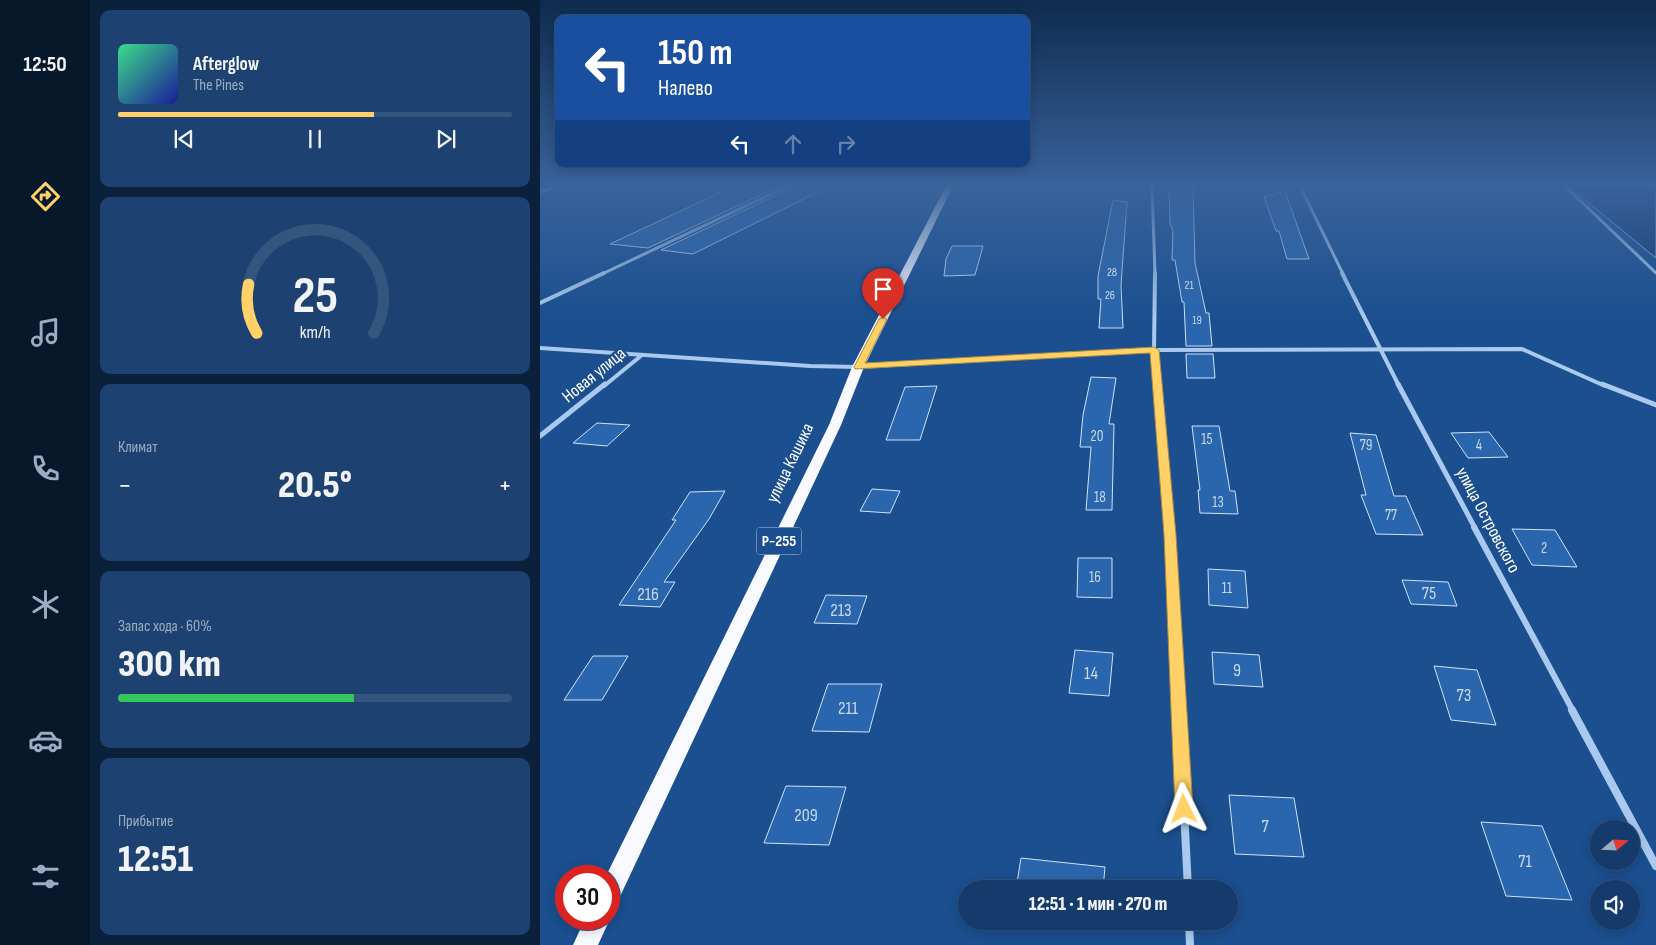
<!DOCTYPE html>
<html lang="ru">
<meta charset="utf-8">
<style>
:root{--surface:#143b6b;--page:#1d4271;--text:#f1f3f6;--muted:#9dadc1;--line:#33557e;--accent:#ffd166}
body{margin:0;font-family:"Sofia Sans Condensed",sans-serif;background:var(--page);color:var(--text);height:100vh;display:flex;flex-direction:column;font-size:19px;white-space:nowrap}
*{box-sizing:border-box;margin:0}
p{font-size:16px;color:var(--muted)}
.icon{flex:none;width:28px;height:28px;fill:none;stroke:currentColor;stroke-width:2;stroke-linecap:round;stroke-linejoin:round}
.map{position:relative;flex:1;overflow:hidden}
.details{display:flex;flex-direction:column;gap:10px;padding:10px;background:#0b203b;width:450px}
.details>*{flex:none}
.banner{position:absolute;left:15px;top:15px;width:475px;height:152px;border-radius:10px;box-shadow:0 2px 12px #0003,0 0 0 1px var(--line);background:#1a4fa0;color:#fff;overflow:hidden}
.needle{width:32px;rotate:71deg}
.controls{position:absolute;left:1050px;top:820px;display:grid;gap:10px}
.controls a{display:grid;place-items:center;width:50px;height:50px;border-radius:50%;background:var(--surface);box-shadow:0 2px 12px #0003,0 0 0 1px var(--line);font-size:25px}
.speed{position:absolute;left:15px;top:865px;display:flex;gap:10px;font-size:25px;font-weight:700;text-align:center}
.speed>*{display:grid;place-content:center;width:65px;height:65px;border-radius:50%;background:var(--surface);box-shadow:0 2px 12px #0003,0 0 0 1px var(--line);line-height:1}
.speed .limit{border:8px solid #d22;background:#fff;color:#111}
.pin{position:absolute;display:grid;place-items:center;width:42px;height:42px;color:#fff;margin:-51px -21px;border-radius:50% 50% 50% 0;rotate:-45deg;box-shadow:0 0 5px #0007}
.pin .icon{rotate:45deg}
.me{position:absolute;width:55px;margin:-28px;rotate:357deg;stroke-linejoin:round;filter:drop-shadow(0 0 4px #0008)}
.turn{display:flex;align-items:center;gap:18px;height:105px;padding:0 20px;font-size:22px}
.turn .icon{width:65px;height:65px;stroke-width:2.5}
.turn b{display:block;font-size:35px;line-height:42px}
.lanes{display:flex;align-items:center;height:48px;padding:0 20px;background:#0003;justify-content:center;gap:25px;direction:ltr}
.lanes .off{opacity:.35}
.big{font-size:38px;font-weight:800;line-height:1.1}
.details .tile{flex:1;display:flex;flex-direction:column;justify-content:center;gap:8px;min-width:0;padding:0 18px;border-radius:10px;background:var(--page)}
.details .dial{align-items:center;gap:0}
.dial svg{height:130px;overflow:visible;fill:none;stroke:var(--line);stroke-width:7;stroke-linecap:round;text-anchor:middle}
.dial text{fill:var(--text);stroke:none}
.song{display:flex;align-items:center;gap:15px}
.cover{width:60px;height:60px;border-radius:8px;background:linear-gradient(135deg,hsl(150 70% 55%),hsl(240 70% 35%))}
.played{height:5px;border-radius:2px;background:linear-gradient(90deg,var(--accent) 65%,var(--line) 65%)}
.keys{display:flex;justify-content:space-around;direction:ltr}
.heat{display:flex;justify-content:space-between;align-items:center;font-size:28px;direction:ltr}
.charge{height:8px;border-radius:4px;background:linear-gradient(90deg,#34c759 60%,var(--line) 0)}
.trip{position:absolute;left:418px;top:880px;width:280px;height:50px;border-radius:25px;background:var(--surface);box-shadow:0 2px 12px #0003,0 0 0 1px var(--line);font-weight:800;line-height:50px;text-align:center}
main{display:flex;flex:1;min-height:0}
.menu{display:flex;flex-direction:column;width:90px;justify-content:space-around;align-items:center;background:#08182b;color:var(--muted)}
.menu .icon{width:35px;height:35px}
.menu .current{color:var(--accent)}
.menu b{font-size:22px;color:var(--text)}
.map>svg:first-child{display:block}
</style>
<main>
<nav class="menu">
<b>12:50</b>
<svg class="icon current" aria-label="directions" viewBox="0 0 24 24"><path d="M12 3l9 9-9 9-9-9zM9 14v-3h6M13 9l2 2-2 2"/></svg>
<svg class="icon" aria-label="music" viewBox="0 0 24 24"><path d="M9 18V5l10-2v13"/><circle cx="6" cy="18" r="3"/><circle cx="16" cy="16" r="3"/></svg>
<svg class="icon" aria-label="phone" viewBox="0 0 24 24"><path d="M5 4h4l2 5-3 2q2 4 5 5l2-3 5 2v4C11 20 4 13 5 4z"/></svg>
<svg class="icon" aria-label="climate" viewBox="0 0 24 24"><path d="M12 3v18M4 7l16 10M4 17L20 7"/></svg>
<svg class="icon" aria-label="car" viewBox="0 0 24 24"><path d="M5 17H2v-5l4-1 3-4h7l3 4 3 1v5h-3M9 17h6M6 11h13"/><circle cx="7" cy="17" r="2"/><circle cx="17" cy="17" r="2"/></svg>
<svg class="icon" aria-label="filters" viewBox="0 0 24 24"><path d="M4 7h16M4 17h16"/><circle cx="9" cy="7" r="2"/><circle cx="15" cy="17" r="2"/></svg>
</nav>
<section class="details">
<div class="tile">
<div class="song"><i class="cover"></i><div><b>Afterglow</b><p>The Pines</p></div></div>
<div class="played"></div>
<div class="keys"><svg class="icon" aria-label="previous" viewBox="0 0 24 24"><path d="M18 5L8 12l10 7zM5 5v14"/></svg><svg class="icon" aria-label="pause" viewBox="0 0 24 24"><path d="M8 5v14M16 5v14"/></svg><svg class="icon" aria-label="next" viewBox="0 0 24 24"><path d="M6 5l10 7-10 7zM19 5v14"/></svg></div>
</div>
<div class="tile dial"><svg viewBox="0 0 100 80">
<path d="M14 69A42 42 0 1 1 86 69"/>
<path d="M14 69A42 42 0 0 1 9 39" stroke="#ffd166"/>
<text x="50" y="56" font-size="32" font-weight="700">25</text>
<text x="50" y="72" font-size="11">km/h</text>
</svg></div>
<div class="tile"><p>Климат</p>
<div class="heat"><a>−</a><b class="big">20.5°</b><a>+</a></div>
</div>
<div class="tile"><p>Запас хода · 60%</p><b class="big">300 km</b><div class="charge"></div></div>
<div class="tile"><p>Прибытие</p><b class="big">12:51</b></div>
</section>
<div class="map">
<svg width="1116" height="945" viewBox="0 0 1116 945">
<rect width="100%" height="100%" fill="#1b4f8f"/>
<polygon fill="#123a6d" stroke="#9cc4f0" points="1028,186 1116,186 1116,258"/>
<g fill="#2a66ad" stroke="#cfe3fa">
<polygon points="194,186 240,186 108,248 70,244"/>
<polygon points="251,186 290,186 153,254 121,250 249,189"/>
<polygon points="629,186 653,186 655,263 666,313 669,313 672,346 646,346 644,302 642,302 635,260 632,260 633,231 630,224"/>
<polygon points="745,191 769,259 747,259 739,231 736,231 724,197"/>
<polygon points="573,200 587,202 581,285 583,328 559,328 561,299 558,299 558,276"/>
<polygon points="412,246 443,246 435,275 404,276 406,259"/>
<polygon points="646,354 673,354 675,378 647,378"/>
<polygon points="551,377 576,378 569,424 574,424 572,510 546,510 551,447 540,447 543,415"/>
<polygon points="397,386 380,440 346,440 365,387"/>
<polygon points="57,423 90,425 67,446 33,443"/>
<polygon points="652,426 679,426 690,491 695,491 698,514 660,513 658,490 660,490"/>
<polygon points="949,432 968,457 928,458 911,433"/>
<polygon points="810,433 836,435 854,496 866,496 883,535 836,534 821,495 826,495"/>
<polygon points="332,489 360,491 350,513 320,511"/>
<polygon points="185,491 169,519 124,582 135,582 120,607 79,605 136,520 132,520 150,492"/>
<polygon points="972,529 1015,530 1037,567 992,565"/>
<polygon points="538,558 572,558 572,598 537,597"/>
<polygon points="668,569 705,571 708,608 669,605"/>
<polygon points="862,580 908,582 917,606 871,604"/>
<polygon points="286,595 327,596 317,624 274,623"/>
<polygon points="535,650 573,653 569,696 529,693"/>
<polygon points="672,652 719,655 723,687 674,684"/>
<polygon points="53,656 88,656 62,700 24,700"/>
<polygon points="894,666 937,670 956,725 911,720"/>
<polygon points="288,684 342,684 329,732 272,731"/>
<polygon points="246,786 306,787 289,845 224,843"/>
<polygon points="689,795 754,798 764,857 695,854"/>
<polygon points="941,822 1002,826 1032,900 966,896"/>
<polygon points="481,858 565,867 563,889 476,889"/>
</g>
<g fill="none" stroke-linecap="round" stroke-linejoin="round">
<g stroke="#a9c9ee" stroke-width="3">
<polyline points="612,186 615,274"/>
<polyline points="760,186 803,274"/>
<polyline points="1025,186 1116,273"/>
<polyline points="0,192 18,186"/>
<polyline points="62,274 248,186"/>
</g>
<g stroke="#a9c9ee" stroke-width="4">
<polyline points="615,273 614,350 617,386"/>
<polyline points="802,273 859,386"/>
<polyline points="0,303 64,273"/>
<polyline points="0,348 270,366 318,367 614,350 982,349 1065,386"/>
<polyline points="64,386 102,355"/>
</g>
<g stroke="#a9c9ee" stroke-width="5">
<polyline points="617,384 629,528"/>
<polyline points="858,384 935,528"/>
<polyline points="1062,384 1116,405"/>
<polyline points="0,436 65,384"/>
</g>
<g stroke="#a9c9ee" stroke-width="6">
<polyline points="629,527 639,711"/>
<polyline points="934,527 1033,711"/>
</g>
<g stroke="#a9c9ee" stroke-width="8">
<polyline points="639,710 648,889"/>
<polyline points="1032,710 1116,866"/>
<polyline points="649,921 650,945"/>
</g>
<g fill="#f8faff" fill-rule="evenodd">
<polygon points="406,186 413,186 324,367 301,425 77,903 69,907 69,876 66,876 289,425 312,367"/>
<polygon points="69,916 70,919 58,945 33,945 45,919 69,919"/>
</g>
</g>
<linearGradient id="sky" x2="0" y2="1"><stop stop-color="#0f2b4f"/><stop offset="0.58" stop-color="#39639b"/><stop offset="1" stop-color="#39639b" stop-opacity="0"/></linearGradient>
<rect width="1116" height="318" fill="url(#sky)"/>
<polygon fill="#ffd166" stroke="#a68842" points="343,317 347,319 325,363 614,347 619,350 636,535 653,809 650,815 644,817 637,815 635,809 624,535 610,353 315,369 314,367 339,319"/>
<g text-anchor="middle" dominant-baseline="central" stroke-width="5" stroke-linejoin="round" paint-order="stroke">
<g font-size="12" fill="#cad9ea">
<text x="572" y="272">28</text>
<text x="649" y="285">21</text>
<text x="570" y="295">26</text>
<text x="657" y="320">19</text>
</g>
<g font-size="15" fill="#cad9ea">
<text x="557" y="436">20</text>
<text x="667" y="439">15</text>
<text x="826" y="445">79</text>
<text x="939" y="445">4</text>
<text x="560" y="497">18</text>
<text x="678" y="502">13</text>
<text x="851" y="515">77</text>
<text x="1004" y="548">2</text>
<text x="555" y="577">16</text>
<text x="687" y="588">11</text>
</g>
<rect fill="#1b4f8f" stroke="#bbcadd" stroke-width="1" x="216.5" y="527.5" width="45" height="27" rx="4"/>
<g font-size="16" font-weight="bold" fill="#fff">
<text x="239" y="541">Р-255</text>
</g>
<g font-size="18" fill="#fff" stroke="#1b4f8f">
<text transform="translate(54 375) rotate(-39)">Новая улица</text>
<text transform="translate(250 463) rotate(-64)">улица Кашика</text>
<text transform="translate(948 520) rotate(62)">улица Островского</text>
</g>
<g font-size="18" fill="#cad9ea">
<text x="889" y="593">75</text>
<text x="108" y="594">216</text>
<text x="301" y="610">213</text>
<text x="697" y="670">9</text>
<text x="551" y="673">14</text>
<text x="924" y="695">73</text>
<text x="308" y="708">211</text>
<text x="266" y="815">209</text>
<text x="725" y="826">7</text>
<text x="985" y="861">71</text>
</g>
</g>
</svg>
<div class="controls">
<a><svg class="needle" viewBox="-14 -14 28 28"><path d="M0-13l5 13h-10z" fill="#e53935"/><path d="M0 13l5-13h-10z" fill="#9dadc1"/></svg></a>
<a><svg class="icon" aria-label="sound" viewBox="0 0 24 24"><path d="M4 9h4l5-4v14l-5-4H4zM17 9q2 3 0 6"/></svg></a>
</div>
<div class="speed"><div class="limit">30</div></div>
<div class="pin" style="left:343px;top:319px;background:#d93025"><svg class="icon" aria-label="arrive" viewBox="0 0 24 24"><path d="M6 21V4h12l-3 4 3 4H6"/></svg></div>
<svg class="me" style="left:644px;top:809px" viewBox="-20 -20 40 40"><path d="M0-17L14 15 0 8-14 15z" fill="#ffd166" stroke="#fff" stroke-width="4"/></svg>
<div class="trip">12:51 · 1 мин · 270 m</div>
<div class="banner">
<div class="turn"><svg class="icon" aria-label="left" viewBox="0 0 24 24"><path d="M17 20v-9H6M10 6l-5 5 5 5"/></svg><div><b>150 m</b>Налево</div></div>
<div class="lanes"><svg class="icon" aria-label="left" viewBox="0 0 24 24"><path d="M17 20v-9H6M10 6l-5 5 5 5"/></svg><svg class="icon off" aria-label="ahead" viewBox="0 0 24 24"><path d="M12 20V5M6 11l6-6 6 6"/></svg><svg class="icon off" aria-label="right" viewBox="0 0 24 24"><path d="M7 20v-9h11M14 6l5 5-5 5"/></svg></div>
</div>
</div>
</main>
